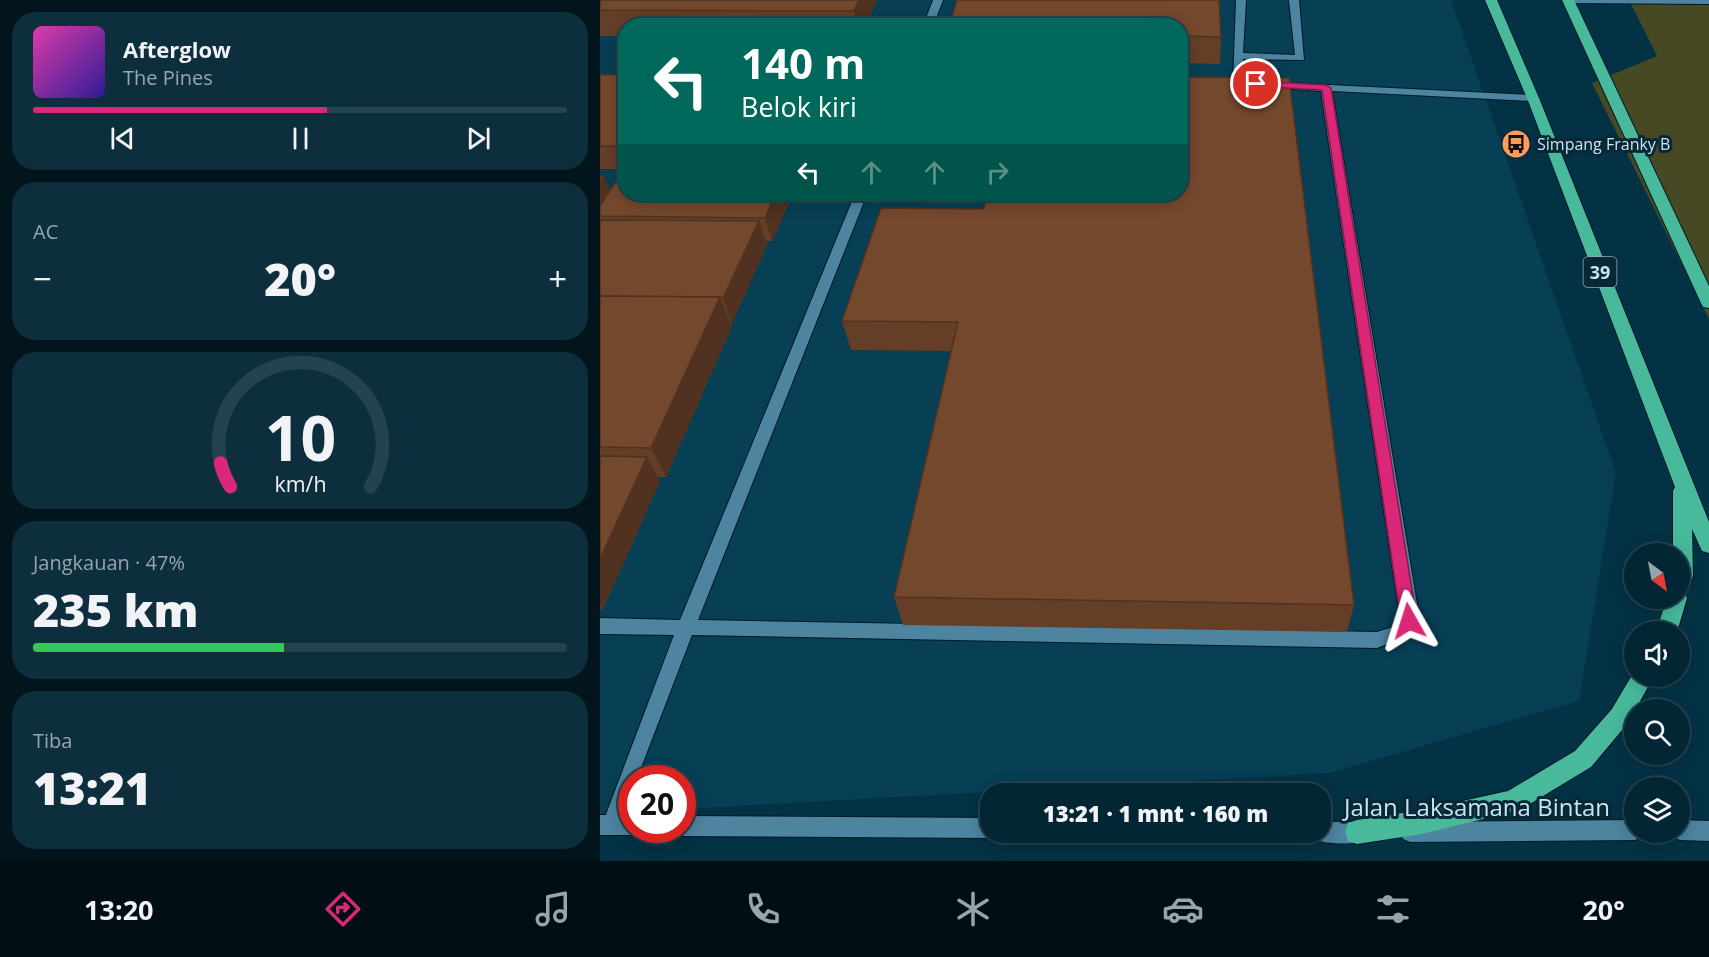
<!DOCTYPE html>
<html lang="id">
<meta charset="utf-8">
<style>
:root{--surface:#032634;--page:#0d2e3c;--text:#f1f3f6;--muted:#97a5ac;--line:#24434f;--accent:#db2777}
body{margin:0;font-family:"Open Sans",sans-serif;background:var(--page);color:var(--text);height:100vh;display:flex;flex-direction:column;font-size:22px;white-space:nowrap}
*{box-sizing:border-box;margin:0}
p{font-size:20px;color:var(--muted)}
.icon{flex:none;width:33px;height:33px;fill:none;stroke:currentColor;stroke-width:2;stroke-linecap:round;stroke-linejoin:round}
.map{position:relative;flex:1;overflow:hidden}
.side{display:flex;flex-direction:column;gap:12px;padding:12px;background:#02151d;width:600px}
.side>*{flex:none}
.banner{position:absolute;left:18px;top:18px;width:570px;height:183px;border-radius:24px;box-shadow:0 3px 15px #0003,0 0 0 2px var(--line);background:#00695c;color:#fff;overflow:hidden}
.needle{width:39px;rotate:148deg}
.fabs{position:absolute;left:1024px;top:543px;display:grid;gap:12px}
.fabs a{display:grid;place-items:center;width:66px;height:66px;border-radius:50%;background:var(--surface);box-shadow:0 3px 15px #0003,0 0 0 2px var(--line);font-size:30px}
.speed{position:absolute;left:18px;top:765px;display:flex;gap:12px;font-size:30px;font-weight:700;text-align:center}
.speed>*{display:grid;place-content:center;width:78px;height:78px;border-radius:50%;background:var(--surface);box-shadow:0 3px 15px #0003,0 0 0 2px var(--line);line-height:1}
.speed .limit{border:9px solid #d22;background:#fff;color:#111}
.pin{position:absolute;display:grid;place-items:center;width:51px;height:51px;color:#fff;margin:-26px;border:3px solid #fff;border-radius:50%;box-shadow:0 2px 6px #0007}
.me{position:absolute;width:66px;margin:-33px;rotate:354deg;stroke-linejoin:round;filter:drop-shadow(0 0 4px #0008)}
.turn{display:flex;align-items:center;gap:21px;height:126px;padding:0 24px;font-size:27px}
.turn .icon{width:78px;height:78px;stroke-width:2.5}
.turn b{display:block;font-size:42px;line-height:51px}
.lanes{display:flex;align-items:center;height:57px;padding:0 24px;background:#0003;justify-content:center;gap:30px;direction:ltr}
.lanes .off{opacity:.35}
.big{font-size:45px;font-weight:800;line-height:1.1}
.side .tile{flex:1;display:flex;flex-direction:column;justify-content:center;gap:9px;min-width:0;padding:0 21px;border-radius:24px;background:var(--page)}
.side .dial{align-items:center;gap:0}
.dial svg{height:156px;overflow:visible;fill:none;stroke:var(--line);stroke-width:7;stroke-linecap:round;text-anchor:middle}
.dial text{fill:var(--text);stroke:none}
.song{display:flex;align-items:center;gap:18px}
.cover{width:72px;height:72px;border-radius:9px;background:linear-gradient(135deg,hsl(320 70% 55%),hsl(250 70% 35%))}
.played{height:6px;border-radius:3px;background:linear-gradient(90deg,var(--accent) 55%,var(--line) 55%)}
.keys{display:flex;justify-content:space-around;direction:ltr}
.heat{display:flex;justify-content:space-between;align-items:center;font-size:33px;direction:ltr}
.charge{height:9px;border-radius:4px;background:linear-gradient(90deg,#34c759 47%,var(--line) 0)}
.trip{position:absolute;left:380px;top:783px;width:351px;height:60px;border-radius:24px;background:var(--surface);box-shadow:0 3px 15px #0003,0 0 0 2px var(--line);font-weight:800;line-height:60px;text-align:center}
.menu{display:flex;height:96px;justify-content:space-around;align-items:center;background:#010f15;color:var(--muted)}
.menu .icon{width:42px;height:42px}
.menu .active{color:var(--accent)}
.menu b{font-size:27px;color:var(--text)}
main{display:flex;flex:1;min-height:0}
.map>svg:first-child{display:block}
</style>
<main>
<section class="side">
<div class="tile">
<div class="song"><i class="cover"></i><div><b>Afterglow</b><p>The Pines</p></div></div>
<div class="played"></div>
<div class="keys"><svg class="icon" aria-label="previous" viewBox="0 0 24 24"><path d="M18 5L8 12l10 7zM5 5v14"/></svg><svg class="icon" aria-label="pause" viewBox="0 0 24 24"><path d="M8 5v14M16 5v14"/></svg><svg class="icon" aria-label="next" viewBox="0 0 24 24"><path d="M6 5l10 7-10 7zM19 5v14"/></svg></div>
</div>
<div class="tile"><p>AC</p>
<div class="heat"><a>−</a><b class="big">20°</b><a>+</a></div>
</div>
<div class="tile dial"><svg viewBox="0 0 100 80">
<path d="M14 69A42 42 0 1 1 86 69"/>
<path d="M14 69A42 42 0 0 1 9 57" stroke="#db2777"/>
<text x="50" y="56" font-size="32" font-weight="700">10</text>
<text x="50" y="72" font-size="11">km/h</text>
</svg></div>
<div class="tile"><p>Jangkauan · 47%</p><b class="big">235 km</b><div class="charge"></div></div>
<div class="tile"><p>Tiba</p><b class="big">13:21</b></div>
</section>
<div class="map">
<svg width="1109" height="861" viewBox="0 0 1109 861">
<rect width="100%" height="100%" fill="#043245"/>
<path fill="#073f55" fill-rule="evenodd" d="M0,0h851l165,473 -37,228 -250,72 -646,36 -1,-31h-50l-1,34 -31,2zM26,26h554v168h-554z"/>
<polygon fill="#474924" points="1029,0 1109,0 1109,319 992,83 1057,56"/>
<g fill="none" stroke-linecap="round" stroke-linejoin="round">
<g stroke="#001926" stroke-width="2">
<g id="lane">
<polygon points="333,0 343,0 333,26 323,26"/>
<polygon points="636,0 646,0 643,53 695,55 689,0 699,0 704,60 643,59 642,83 633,85"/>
<polygon points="965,0 1109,0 1109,4 970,3"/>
<path d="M670,82l263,13 5,3 -5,3 -201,-10 86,519c0,25 -20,30 -41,38l-685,-13 -55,143h-5v17l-13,37 -7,3 -7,-3 -3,-7 72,-190 -74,-1v-16l80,2 175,-426h12l-169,426 679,12 16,-5 7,-9 -79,-527 -55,-4v-4z"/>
</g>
</g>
<g stroke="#001926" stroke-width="2">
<g id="secondary">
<polygon points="0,815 32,815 32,830 40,830 32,835 0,835"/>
<polygon points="82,816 390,818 390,832 398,832 390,838 82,836 75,833 73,830 82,830"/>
<polygon points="1035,820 1035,832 1044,832 1042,837 1035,840 810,842 803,839 800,832 803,825 810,822"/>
<polygon points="1080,820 1109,821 1109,841 1080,840 1073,837 1071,832 1080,832"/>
<path d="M720,822h45l7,3 3,7 -3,7c-15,6 -44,6 -59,0l-3,-7h10z"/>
</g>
</g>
<g stroke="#001926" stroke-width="2">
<g id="highway">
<polygon points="885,0 897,0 939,98 1109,522 1109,553 1102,551 1092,529 1093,576 1086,595 1087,598 1077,632 1056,632 1067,598 1080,598 1080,554 1073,554 1073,491 1075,487 927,98"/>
<polygon points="962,0 974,0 1109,286 1109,308 1103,307 1101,303"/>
<polygon points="1035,670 1035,676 1054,676 1028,723 991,767 920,810 822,834 757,844 748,841 745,832 748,823 757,820 822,810 908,791 975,751 1012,709"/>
</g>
</g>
<use href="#lane" fill="#4d84a0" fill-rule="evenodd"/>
<use href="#secondary" fill="#4d84a0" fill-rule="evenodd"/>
<use href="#highway" fill="#48b99b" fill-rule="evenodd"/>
</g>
<g fill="#643e27">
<polygon points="0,0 277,0 265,26 26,26 26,36 0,36"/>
<polygon points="580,26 621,37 620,64 580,63"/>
<polygon points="26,74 26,194 193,194 172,241 166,241 167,245 132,323 130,323 132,326 66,477 58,477 60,481 3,609 0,609 0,176 10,190 24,169 0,169 0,75"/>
<polygon points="281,208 754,605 747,632 303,625 294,597 351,351 251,350 242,321"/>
</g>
<g fill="#513220">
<polygon points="259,0 277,0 265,26 257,26 254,11"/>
<polygon points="4,176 15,200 0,216 0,182"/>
<polygon points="175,194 193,194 172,241 165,218"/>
<polygon points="159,221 167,245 132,323 123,298"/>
<polygon points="120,297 132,326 66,477 51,448"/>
<polygon points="47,457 60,481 3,609 0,605 0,559"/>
</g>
<g fill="#74482d" stroke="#513220" stroke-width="1.5">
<polygon points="0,0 259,0 254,11 0,10"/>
<polygon points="357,0 619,0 621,37 580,36 580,26 349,26"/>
<polygon points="26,74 26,146 0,146 0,75"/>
<polygon points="580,77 689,78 754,605 294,597 358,322 242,321 281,208 384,209 387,194 580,194"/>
<polygon points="26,166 26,194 175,194 165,218 0,216 0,206"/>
<polygon points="0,176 4,176 0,182"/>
<polygon points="0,220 159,221 123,298 121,298 120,297 0,296"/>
<polygon points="0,296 120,297 51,448 0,447"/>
<polygon points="0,456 47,457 0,559"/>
</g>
<polygon fill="#db2777" stroke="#8e194d" stroke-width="1.5" points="656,81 726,85 731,88 817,621 815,626 809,628 803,626 801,621 722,90 653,86 652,84"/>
<defs>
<g id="bus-disc" transform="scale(1.5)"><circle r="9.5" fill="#ff9b5a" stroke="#092735"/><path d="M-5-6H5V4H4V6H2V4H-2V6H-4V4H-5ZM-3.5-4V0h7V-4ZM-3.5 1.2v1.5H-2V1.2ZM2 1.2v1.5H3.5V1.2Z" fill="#111"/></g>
</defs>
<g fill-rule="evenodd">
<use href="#bus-disc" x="916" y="144"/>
</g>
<g text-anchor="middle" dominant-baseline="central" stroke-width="6" stroke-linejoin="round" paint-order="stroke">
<g font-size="16" fill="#c8e3f3" stroke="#092735" text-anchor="start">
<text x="937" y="144">Simpang Franky B</text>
</g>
<rect fill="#092735" stroke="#8fabba" stroke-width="1.5" x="983.5" y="257" width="33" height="30" rx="4.5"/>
<g font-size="18" font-weight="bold" fill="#c8e3f3">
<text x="1000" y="272">39</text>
</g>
<g font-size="24" fill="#c8e3f3" stroke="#092735">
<text x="877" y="806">Jalan Laksamana Bintan</text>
</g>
</g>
</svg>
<div class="fabs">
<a><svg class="needle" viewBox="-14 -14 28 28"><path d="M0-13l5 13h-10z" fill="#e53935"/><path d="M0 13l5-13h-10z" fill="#97a5ac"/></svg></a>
<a><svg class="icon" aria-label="sound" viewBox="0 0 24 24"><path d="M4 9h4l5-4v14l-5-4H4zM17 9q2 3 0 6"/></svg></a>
<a><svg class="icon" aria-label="search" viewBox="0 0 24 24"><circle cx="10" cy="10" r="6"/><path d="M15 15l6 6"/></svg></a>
<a><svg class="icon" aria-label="layers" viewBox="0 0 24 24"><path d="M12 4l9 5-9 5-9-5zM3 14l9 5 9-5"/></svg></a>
</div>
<div class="speed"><div class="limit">20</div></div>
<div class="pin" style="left:656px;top:84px;background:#d93025"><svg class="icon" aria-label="arrive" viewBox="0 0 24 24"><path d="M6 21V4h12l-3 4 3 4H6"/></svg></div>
<svg class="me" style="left:809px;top:621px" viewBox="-20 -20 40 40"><path d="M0-17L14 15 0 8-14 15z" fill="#db2777" stroke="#fff" stroke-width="4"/></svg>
<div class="trip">13:21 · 1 mnt · 160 m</div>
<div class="banner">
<div class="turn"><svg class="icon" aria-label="left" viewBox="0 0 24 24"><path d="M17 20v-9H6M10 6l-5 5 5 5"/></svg><div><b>140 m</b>Belok kiri</div></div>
<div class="lanes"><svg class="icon" aria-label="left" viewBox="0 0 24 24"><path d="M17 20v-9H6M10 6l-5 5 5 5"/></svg><svg class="icon off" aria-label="ahead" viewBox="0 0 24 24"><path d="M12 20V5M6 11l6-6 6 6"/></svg><svg class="icon off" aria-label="ahead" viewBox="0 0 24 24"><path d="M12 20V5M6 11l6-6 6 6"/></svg><svg class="icon off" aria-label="right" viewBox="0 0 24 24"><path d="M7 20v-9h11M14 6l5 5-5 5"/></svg></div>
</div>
</div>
</main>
<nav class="menu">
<b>13:20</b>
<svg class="icon active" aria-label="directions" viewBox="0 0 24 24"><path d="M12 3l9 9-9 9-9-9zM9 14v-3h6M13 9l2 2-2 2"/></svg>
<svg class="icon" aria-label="music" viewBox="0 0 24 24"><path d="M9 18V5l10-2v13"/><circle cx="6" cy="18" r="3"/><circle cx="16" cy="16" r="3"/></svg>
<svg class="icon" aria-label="phone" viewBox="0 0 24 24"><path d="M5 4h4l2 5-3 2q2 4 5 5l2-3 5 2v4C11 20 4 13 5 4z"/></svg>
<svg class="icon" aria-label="climate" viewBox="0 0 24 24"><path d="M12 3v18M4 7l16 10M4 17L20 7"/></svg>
<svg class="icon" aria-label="car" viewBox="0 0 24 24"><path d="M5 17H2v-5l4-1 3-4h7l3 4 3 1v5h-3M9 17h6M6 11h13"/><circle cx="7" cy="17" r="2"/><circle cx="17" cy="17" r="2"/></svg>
<svg class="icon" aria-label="filters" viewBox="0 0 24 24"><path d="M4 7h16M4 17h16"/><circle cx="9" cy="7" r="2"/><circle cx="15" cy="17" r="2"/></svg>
<b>20°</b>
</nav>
